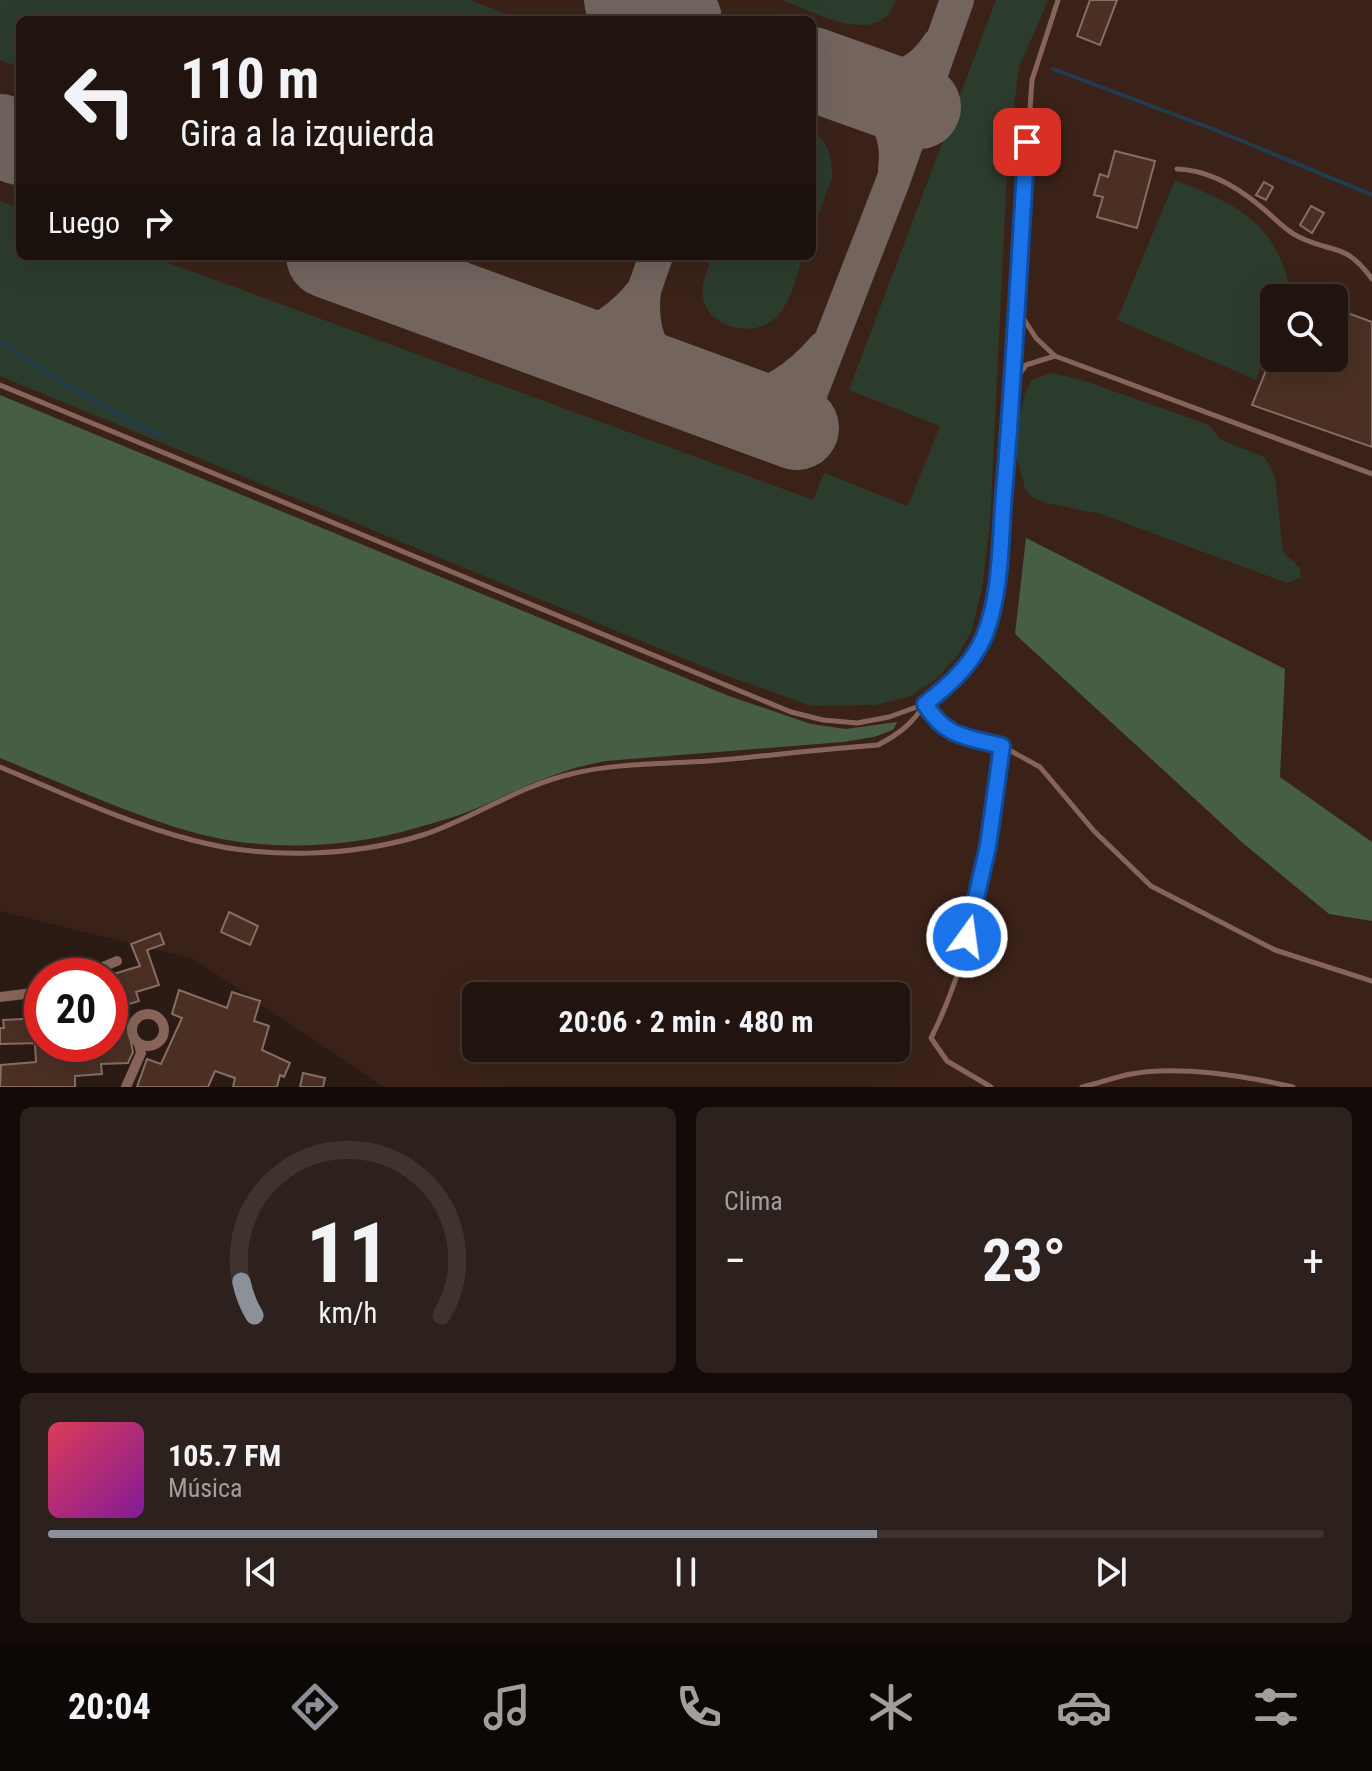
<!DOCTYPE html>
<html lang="es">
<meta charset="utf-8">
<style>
:root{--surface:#21140f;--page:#2d211d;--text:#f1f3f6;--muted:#a29e9e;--line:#3e332f;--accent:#8c9099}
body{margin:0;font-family:"Roboto Condensed",sans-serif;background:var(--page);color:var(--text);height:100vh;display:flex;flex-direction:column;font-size:30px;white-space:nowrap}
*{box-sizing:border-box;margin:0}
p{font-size:26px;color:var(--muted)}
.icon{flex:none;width:44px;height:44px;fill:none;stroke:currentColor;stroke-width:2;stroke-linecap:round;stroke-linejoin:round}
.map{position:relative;height:1087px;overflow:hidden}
.drawer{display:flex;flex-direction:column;gap:20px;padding:20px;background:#120b08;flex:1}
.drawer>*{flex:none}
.guide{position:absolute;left:16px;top:16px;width:800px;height:244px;border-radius:12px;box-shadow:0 8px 32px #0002,0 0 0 2px var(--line);background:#21140f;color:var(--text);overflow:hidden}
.controls{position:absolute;left:1260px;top:284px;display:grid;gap:16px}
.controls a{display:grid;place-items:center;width:88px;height:88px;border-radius:12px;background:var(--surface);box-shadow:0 8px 32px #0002,0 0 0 2px var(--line);font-size:40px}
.speed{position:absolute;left:24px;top:958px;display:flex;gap:16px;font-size:40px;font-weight:700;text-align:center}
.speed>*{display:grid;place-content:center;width:104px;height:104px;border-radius:50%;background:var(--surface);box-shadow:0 8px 32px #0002,0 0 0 2px var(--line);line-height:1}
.speed .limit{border:12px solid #d22;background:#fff;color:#111}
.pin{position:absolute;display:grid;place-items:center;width:68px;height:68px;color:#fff;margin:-34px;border-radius:16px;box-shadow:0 4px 12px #0006}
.me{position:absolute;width:88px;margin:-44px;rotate:14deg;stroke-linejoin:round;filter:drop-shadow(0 0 6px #0008)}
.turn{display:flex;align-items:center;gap:28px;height:168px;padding:0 32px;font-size:36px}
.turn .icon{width:104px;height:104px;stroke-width:2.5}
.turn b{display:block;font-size:56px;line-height:68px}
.then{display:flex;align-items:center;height:76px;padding:0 32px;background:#0003;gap:16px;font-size:30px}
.big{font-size:60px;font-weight:700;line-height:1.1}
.drawer .widget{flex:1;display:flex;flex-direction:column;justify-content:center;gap:12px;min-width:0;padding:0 28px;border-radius:12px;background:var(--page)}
.drawer .dial{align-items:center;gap:0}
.dial svg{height:208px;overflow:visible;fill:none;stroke:var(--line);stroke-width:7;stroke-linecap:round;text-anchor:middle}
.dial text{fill:var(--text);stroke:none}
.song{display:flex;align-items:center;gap:24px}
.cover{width:96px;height:96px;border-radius:12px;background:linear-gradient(135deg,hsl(350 70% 55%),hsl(290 70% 35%))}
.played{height:8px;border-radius:4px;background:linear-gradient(90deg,var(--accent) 65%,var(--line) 65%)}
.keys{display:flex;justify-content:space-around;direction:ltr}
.heat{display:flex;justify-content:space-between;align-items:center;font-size:44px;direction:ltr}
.drawer .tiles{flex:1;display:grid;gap:20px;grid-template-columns:1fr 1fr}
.widget:last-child{grid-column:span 2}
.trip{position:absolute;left:462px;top:982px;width:448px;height:80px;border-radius:12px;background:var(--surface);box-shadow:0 8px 32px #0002,0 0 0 2px var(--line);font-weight:700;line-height:80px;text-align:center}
.menu{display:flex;height:128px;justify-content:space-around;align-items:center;background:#0d0806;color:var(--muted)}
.menu .icon{width:56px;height:56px}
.menu .current{color:var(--accent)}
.menu b{font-size:36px;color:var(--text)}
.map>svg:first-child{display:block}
</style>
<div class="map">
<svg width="1372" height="1087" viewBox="0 0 1372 1087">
<rect width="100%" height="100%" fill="#2c1b14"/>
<path fill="#3a2219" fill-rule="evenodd" d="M0,0h1372v1087h-988l-190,-128 -194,-48zM20,20h792v236h-792zM1274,298h60v60h-60zM476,996h420v52h-420z"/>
<g fill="#2c3c2c">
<polygon points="0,0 469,0 524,20 20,20 20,67 0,60"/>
<path d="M782,0h114c-18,50 -80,12 -114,0z"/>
<polygon points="996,0 1048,0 1019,67 1008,151 990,523 982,589 971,632 958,655 936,679 909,697 875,705 811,706 714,671 0,376 0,201 20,208 20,256 150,256 813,500 824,473 908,506 940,426 849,390"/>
<path d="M812,131c17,12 20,27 20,47l-20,54z"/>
<path d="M1175,180c42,17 84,32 104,76 7,14 12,27 6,42h-11v32l-18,50 -139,-60z"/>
<path d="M712,256h91c-6,18 -11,43 -24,58 -20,25 -69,17 -76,-16 -3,-14 5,-29 9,-42z"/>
<polygon points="1051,373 1079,379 1209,425 1221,440 1264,457 1270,466 1275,477 1283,552 1300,568 1300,578 1287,583 1101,514 1046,503 1032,497 1025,488 1015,451 1015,437 1025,393 1032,380"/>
</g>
<g fill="#465d46">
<path d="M0,395l729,301 82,28 35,5 51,-7 -4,8 -19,7 -31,5 -237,19c-48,8 -88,29 -131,48 -19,8 -39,13 -59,19 -68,20 -147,24 -217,6 -68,-18 -134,-50 -199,-76z"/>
<polygon points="1026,538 1285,669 1280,777 1372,842 1372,921 1329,914 1244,844 1015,634"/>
</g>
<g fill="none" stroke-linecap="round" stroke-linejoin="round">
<g stroke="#223c4f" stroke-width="4">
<polyline points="1053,69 1218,131 1372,195"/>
<path d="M0,341c52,37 104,67 161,95"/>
</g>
<g stroke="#73645e" stroke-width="34">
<polyline points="660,12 672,20"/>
<path d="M840,79c41,4 74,4 98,-34"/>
<path d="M840,79c36,16 61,48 55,89"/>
<polyline points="644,290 656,256"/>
<path d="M565,343c37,-14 55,-22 79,-53 -5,43 7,60 32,94"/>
<path d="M729,403c40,-5 69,-25 95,-55"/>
<polyline points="797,428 893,181 957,0"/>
</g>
<g stroke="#73645e" stroke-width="84">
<polyline points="626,0 680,20"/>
<polyline points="812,69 919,107"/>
<polyline points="0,136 20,143"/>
<polyline points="328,256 797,428"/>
</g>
</g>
<g fill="#4b2f23" stroke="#846e66" stroke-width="2">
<polygon points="1090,0 1117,0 1100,45 1077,36"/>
<polygon points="1115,151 1155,161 1137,228 1097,217 1103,197 1094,195 1100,174 1108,177"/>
<polygon points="1264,182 1273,187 1266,200 1256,195"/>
<polygon points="1311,206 1324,213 1312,233 1300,225"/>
<polygon points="1334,308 1372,322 1372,447 1252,405 1271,358 1334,358"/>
<polygon points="229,912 258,926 250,945 221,932"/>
<polygon points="160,933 164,944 147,950 159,985 136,992 139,1001 122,1006 120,999 110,1002 110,975 140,966 131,944"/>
<polygon points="179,990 227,1008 232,992 260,1001 254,1021 269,1026 262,1050 290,1063 284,1077 280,1075 277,1087 233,1087 235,1078 215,1071 208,1087 137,1087 147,1059 161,1064 182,1018 172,1014"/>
<polygon points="42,1018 42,1043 0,1044 0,1028 4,1028 3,1020"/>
<polygon points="127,1021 133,1052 128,1063 101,1064 102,1074 75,1076 75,1087 0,1087 1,1065 36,1062 35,1045 74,1044 74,1051 104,1049 103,1044 110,1044 110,1023"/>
<polygon points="303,1073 325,1078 323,1087 300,1087"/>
</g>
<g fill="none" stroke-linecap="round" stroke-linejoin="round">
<g stroke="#866459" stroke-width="5">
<path d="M1177,169c31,1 59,17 83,37 13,10 24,24 39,31 35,17 46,5 73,42"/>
<polyline points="1018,310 1036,338 1054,355"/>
<polyline points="0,385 791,712 823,720 857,723 889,717 925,704 953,683 970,662 984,636 998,572 1032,80 1058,0"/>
<polyline points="1011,386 1026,365 1055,356 1372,474"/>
<polyline points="925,704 936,723 959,736 1002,746 1040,767 1094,831 1151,886 1275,950 1372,981"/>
<path d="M0,767c63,26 126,56 192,73 73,20 162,17 234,-6 49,-17 93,-48 145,-60 44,-11 93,-10 138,-13 57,-5 113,-12 169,-16 21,-11 34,-21 46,-40"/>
<path d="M991,1087l-44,-26 -16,-23c45,-89 58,-193 71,-292"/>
<path d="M1082,1087c17,-4 33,-10 49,-13 47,-9 115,2 162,13"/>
</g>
<g stroke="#866459" stroke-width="10">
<polyline points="81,976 117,961"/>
<polyline points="0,997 25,994 42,989"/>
<circle cx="148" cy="1030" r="16"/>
<polyline points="126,1087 141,1053 139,1044"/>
</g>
</g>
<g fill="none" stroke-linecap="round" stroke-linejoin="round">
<g stroke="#114b97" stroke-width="20">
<path id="route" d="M967,937l21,-91 14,-100c-36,-9 -57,-9 -77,-42 24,-19 46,-38 59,-67 18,-44 16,-98 20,-144 10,-117 15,-234 23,-351"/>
</g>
<use href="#route" stroke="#1a73e8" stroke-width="14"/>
</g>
</svg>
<div class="controls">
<a><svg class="icon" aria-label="search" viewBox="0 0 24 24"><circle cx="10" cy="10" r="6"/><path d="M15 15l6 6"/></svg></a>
</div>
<div class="speed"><div class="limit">20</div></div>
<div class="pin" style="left:1027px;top:142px;background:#d93025"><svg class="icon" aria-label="arrive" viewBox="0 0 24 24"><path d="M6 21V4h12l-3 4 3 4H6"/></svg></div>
<svg class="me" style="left:967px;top:937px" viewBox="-20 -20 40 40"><circle r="17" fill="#1a73e8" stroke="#fff" stroke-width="3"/><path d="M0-11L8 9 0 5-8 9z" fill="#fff"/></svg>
<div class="trip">20:06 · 2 min · 480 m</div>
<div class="guide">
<div class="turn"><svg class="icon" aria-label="left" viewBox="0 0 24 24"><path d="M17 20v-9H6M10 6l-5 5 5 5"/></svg><div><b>110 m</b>Gira a la izquierda</div></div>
<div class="then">Luego<svg class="icon" aria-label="right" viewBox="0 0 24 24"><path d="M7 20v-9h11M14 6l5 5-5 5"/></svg></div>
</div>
</div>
<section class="drawer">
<div class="tiles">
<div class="widget dial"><svg viewBox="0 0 100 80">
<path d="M14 69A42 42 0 1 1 86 69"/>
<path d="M14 69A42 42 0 0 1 9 56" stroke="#8c9099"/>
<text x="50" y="56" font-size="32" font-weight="700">11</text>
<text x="50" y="72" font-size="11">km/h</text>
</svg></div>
<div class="widget"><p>Clima</p>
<div class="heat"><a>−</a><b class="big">23°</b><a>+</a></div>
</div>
<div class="widget">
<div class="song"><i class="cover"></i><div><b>105.7 FM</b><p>Música</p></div></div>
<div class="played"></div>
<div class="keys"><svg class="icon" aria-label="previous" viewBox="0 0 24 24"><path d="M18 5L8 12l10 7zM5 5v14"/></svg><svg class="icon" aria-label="pause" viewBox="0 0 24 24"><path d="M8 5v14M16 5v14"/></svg><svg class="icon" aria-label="next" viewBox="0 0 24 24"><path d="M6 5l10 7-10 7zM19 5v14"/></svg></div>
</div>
</div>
</section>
<nav class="menu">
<b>20:04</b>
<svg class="icon current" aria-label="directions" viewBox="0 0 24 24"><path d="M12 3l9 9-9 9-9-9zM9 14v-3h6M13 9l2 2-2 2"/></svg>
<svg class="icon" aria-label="music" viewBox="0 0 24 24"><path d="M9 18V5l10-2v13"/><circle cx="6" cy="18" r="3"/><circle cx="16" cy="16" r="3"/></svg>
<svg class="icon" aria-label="phone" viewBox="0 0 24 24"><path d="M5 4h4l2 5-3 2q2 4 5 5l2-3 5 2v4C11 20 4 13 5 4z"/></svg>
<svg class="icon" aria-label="climate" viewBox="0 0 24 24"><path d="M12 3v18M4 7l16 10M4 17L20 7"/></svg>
<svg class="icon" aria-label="car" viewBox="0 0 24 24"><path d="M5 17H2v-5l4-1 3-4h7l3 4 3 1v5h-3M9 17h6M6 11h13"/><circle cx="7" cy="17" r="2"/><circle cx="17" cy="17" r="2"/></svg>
<svg class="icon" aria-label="filters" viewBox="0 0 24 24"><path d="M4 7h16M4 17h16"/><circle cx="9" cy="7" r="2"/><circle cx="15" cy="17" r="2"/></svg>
</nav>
